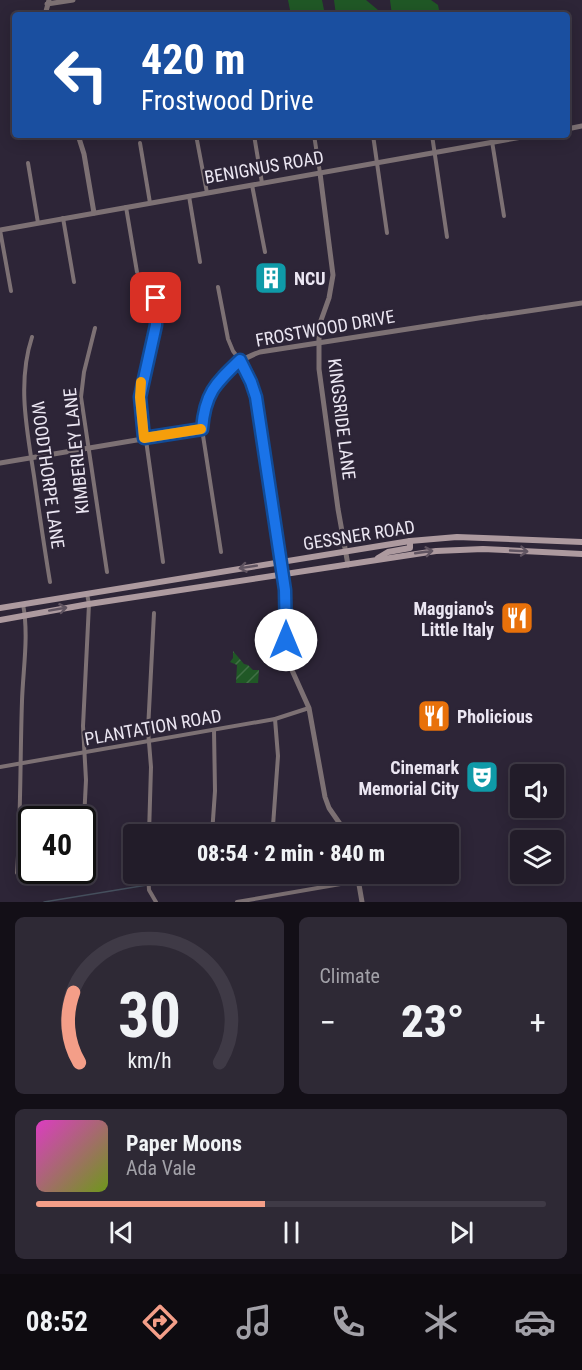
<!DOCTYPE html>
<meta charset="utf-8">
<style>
:root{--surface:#221c29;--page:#2e2935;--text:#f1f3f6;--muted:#a2a1a8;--line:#3f3a46;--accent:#f49e88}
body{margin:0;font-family:"Roboto Condensed",sans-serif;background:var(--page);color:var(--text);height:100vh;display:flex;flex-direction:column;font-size:22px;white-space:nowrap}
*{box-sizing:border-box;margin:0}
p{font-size:20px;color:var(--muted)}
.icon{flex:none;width:33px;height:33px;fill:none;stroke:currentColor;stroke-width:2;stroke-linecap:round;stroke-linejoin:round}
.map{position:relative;height:902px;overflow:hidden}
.side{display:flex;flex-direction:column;gap:15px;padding:15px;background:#130f17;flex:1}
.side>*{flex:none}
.guide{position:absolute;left:12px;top:12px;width:558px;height:126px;border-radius:6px;box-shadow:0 3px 15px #0003,0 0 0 2px var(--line);background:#1a4fa0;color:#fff;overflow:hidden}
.tools{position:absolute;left:510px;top:764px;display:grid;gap:12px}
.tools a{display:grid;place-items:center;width:54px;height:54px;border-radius:6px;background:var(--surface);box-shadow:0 3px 15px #0003,0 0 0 2px var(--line);font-size:30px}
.speed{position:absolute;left:18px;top:806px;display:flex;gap:12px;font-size:30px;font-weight:700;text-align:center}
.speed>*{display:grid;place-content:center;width:78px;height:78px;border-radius:50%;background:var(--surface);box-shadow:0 3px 15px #0003,0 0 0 2px var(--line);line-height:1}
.speed .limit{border:3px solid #111;border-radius:9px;background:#fff;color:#111}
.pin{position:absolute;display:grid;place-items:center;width:51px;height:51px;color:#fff;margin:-26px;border-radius:12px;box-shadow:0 3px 9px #0006}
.me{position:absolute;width:66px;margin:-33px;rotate:0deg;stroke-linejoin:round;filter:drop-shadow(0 0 4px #0008)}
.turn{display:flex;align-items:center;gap:21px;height:126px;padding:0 30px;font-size:27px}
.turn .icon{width:78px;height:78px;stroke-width:2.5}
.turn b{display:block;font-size:42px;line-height:51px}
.big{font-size:45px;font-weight:800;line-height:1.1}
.side .tile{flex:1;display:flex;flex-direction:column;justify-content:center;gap:9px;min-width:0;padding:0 21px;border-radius:9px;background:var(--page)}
.side .dial{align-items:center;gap:0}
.dial svg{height:156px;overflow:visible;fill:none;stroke:var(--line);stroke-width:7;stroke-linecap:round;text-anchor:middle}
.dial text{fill:var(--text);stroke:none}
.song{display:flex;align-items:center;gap:18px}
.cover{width:72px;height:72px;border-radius:9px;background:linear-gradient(135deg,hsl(310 70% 55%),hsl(80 70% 35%))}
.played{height:6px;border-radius:3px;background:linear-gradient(90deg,var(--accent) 45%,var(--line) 45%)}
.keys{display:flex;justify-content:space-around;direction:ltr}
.heat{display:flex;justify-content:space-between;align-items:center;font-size:33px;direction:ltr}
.side .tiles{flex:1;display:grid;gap:15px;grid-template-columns:1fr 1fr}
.tile:last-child{grid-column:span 2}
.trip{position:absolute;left:123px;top:824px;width:336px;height:60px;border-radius:6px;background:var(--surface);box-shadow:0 3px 15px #0003,0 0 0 2px var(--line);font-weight:800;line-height:60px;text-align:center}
.dock{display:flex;height:96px;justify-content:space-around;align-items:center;background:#0e0b10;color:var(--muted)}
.dock .icon{width:42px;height:42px}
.dock .current{color:var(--accent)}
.dock b{font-size:27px;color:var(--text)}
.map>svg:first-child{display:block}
</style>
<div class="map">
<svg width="582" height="902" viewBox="0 0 582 902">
<defs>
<pattern id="garden-furrows" width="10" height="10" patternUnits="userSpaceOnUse" patternTransform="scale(1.5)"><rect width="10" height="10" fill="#205826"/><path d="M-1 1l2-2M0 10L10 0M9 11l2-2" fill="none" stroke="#417046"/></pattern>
</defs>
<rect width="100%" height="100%" fill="#2d2537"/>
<polygon fill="url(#garden-furrows)" points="233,651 244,664 248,665 253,670 259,670 258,683 236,683 237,665 230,662 233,658"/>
<g fill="#205826">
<polygon points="288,0 322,0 325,15 291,15"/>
<polygon points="334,0 366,0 384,15 336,15"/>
<polygon points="390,0 431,0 438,5 440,15 392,15"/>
</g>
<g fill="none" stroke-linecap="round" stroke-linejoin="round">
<polyline stroke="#46505e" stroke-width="1.5" points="44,902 220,873"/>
<g stroke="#7d7174" stroke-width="4">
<polyline points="196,135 207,193"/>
<polyline points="254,135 262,183"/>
<polyline points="314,135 320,173"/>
<polyline points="373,135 387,233"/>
<polyline points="432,135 447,237"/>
<polyline points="491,135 504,216"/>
<polyline points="140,143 150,203"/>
<polyline points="28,163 38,223"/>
<polyline points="252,185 265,252"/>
<polyline points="189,196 200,262"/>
<polyline points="126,207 137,272"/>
<polyline points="63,218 74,282"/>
<polyline points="0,230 11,291"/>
<polyline points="218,287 228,339 233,351 246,368 256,397 280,562"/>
<polyline points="156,298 155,325 140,397 163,562"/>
<polyline points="95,328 84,372 81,397 107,572"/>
<path d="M32,337c-15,46 -5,93 2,139 5,35 10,70 16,106"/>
<polyline points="202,429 221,552"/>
<polyline points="0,767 275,719 309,708"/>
<polyline points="273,826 278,756 275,719"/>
<polyline points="149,834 151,767 148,730 154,613"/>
<polyline points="212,834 215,791 214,730"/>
<polyline points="82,860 86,780 83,726 89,604 87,594"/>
<path d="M17,873c4,-58 3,-114 5,-172 1,-32 7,-65 1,-97"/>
<polyline points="148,873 149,890 156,902"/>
<polyline points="237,902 358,881"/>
</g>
<g stroke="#7d7174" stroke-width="5">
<polyline points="47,4 73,0"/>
<polyline points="45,15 49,0"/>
<polyline points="567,129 582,126"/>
<polyline points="78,135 84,154 94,213"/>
<polyline points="320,173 333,275 329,298 319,326 319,369 338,509 348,565"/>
<polyline points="0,230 533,135"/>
<polyline points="487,317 582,303"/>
<path d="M0,463l202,-34c4,-38 21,-64 58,-77l225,-35"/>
<polyline points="280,562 285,600 286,649 291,668 309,708 325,797 329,808 347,834"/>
<polyline points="357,873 362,902"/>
</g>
<g stroke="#ad9a9f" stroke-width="6">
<polyline points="378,558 388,552 410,548 410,541"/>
<polyline points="0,608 410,541 457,537 582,542"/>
<polyline points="0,620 89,604 436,551 483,549 582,554"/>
</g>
</g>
<defs><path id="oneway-shaft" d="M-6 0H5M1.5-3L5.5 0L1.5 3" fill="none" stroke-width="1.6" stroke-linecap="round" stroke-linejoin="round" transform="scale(1.5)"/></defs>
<g stroke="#605461">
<use href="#oneway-shaft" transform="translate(519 551) rotate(3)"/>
<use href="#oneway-shaft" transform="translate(424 552) rotate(-8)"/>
<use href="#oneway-shaft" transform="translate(248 567) rotate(171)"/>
<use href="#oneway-shaft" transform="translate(58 609) rotate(-10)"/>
</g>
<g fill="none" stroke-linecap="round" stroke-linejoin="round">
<g stroke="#114b97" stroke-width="15">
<path id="route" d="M156,298v27l-16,72 4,41 58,-9c3,-36 13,-45 38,-69l11,22 5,15 29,193 1,50"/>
</g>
<use href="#route" stroke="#1a73e8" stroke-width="10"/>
<polyline stroke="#f59e0b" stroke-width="10" points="141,382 140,397 144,438 201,429"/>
</g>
<defs>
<g id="building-square" transform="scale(1.725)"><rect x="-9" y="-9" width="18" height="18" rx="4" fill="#0f9aa8" stroke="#2d2537"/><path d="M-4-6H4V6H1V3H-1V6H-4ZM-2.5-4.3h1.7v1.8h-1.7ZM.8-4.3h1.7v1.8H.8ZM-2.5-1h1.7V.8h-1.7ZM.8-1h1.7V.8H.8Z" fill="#fff"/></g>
<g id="restaurant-square" transform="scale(1.725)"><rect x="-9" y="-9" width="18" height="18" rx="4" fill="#e8710a" stroke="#2d2537"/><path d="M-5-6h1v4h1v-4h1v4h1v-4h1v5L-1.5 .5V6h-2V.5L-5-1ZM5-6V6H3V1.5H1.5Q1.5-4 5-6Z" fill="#fff"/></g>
<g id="theatre-square" transform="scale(1.725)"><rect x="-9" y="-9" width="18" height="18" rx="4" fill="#0f9aa8" stroke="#2d2537"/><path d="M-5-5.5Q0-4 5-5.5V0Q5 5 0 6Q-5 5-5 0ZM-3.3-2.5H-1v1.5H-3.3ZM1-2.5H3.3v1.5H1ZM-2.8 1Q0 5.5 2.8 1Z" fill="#fff"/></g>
</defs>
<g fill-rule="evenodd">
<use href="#building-square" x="271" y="278"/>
<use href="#restaurant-square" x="517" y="618"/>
<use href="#restaurant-square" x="434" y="716"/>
<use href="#theatre-square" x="482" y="777"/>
</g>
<g text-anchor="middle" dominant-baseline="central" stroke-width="5" stroke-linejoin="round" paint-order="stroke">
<g font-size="18" fill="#ebe6f2" stroke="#2d2537">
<text transform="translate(264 167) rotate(-10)">BENIGNUS ROAD</text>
<text transform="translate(325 328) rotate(-10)">FROSTWOOD DRIVE</text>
<text transform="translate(342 419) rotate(83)">KINGSRIDE LANE</text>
<text transform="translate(76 451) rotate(-96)">KIMBERLEY LANE</text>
<text transform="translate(48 475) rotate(82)">WOODTHORPE LANE</text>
<text transform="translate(359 535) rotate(-9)">GESSNER ROAD</text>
<text transform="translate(153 727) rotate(-10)">PLANTATION ROAD</text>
</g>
<g font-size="18" font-weight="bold" fill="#ebe6f2" stroke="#2d2537" text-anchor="start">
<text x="294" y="278">NCU</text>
<text x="494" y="608" text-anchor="end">Maggiano's<tspan x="494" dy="21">Little Italy</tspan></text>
<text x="457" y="716">Pholicious</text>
<text x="459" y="767" text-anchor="end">Cinemark<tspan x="459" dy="21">Memorial City</tspan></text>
</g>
</g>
</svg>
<div class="tools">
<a><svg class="icon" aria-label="sound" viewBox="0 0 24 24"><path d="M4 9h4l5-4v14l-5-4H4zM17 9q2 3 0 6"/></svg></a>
<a><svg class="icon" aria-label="layers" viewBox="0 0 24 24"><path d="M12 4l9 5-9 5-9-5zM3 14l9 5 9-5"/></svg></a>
</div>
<div class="speed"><div class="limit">40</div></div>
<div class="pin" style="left:156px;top:298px;background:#d93025"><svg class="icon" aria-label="arrive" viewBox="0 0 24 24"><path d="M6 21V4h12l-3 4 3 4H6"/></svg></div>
<svg class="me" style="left:286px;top:640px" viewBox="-20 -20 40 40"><circle r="19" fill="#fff"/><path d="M0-13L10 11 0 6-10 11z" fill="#1a73e8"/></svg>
<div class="trip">08:54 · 2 min · 840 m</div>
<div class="guide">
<div class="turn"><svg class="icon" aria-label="left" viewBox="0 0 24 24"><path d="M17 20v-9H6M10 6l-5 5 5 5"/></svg><div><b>420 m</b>Frostwood Drive</div></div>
</div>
</div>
<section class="side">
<div class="tiles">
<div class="tile dial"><svg viewBox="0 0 100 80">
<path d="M14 69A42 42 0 1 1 86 69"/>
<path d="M14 69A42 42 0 0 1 11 33" stroke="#f49e88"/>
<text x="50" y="56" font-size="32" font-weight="700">30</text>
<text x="50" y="72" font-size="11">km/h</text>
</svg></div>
<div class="tile"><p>Climate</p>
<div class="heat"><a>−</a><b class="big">23°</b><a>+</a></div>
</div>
<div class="tile">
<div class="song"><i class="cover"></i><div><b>Paper Moons</b><p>Ada Vale</p></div></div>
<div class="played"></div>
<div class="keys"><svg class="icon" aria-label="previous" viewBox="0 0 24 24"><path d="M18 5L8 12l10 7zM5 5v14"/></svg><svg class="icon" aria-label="pause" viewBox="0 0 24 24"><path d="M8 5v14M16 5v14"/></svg><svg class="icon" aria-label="next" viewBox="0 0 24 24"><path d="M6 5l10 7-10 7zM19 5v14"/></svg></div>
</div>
</div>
</section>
<nav class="dock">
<b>08:52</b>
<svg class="icon current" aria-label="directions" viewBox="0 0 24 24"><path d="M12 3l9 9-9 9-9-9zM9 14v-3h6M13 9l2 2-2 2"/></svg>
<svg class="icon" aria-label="music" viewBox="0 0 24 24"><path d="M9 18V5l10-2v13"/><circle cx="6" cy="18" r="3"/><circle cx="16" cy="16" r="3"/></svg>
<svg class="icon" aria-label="phone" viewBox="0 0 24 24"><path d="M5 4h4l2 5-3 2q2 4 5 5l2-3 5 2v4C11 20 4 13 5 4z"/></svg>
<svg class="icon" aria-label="climate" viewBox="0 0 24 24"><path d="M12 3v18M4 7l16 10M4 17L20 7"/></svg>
<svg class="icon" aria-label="car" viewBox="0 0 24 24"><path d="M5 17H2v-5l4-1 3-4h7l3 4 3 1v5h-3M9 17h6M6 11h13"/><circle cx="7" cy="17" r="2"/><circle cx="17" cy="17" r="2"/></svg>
</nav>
